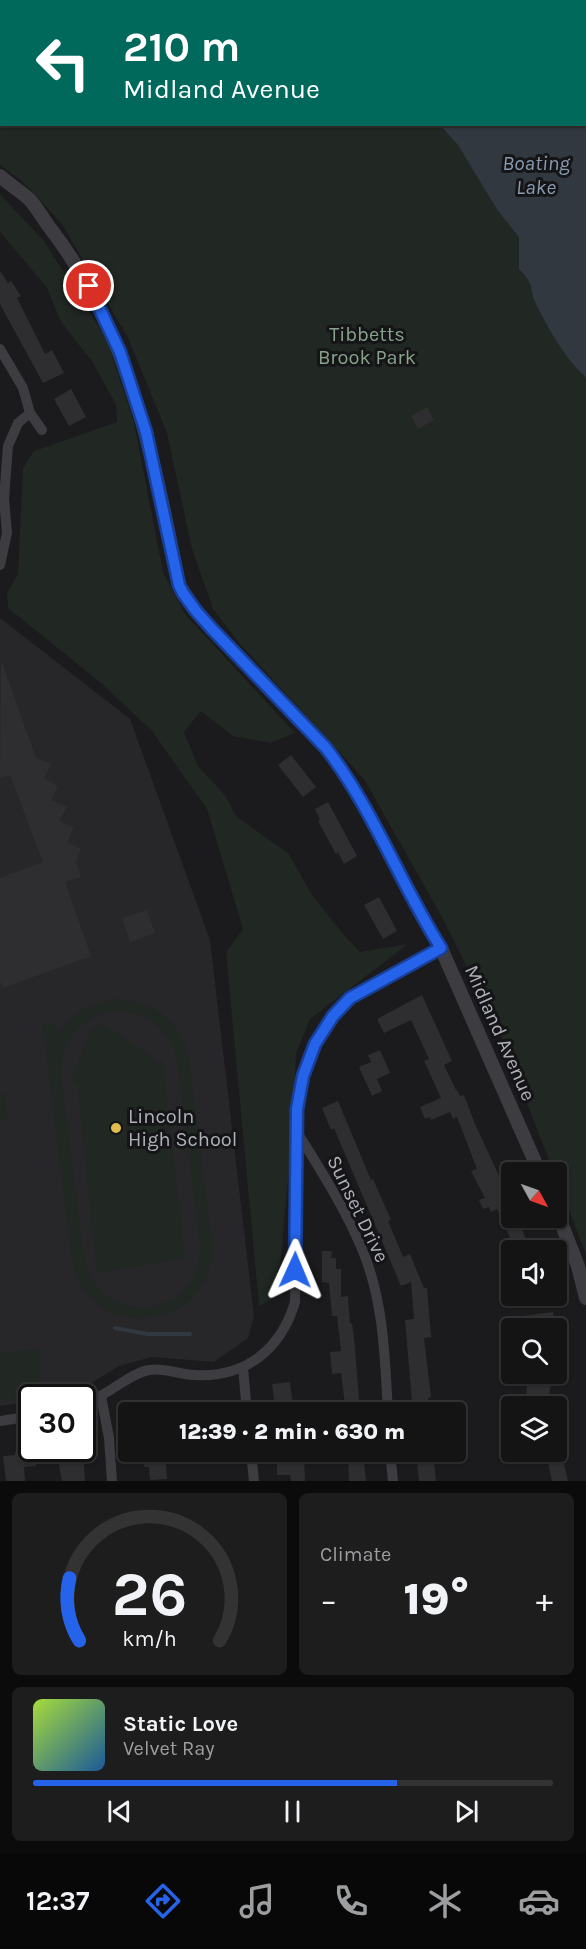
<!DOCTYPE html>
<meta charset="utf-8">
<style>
:root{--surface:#141415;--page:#1d1d1e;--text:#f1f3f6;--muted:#9d9ea0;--line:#333334;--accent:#2563eb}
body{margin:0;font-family:Karla,sans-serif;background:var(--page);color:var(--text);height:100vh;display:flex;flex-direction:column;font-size:22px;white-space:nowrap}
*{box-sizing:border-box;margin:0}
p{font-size:20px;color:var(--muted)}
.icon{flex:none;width:33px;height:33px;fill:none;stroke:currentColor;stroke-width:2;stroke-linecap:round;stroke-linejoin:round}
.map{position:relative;height:1481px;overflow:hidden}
.details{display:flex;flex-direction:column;gap:12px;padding:12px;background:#0b0b0c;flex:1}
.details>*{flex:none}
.top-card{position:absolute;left:0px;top:0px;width:586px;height:126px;box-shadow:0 2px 4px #0004,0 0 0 2px var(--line);background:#00695c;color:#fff;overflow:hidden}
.needle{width:39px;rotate:130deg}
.tools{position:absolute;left:501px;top:1162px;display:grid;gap:12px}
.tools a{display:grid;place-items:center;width:66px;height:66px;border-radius:6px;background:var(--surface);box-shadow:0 2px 4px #0004,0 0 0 2px var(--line);font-size:30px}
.speed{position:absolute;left:18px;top:1384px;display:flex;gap:12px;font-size:30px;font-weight:700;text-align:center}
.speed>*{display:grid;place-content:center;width:78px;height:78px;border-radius:50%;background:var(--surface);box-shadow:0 2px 4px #0004,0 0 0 2px var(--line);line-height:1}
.speed .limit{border:3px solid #111;border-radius:9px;background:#fff;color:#111}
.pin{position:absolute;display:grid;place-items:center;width:51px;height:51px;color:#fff;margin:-26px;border:3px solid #fff;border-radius:50%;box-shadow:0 2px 6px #0007}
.me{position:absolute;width:66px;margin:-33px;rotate:1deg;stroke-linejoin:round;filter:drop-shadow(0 0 4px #0008)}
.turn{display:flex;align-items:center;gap:21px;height:126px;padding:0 24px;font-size:27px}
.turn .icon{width:78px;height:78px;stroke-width:2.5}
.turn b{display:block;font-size:42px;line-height:51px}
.big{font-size:45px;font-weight:800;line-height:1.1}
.details .widget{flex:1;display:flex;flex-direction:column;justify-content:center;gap:9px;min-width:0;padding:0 21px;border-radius:9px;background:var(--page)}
.details .dial{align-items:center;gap:0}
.dial svg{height:156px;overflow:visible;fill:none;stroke:var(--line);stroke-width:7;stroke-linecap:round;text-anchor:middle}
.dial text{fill:var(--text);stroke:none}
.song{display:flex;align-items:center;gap:18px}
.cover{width:72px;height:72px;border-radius:9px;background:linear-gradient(135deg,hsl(80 70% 55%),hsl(210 70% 35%))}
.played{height:6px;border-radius:3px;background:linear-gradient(90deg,var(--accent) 70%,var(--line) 70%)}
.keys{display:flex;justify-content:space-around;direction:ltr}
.heat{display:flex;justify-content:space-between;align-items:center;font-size:33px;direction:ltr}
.details .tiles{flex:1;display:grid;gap:12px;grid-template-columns:1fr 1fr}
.widget:last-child{grid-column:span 2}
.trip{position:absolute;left:118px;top:1402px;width:348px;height:60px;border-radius:6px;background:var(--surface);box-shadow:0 2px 4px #0004,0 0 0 2px var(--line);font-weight:800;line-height:60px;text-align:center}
.tab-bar{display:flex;height:96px;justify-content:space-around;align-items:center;background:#080808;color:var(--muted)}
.tab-bar .icon{width:42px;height:42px}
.tab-bar .on{color:var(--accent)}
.tab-bar b{font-size:27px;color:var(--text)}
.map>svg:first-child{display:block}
</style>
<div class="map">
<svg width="586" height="1481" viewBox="0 0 586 1481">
<rect width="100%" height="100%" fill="#1b1a1c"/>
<polygon fill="#272629" points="0,618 130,719 210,940 254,1316 248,1338 214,1362 152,1357 119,1366 83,1388 51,1398 32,1398 31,1402 0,1406"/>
<g fill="#212722" fill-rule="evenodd">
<path d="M0,0h586v1255l-29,-76 -1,-6h-2l-50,-130 -60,-122 -80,-142 -124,-135 -27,-35 -21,-60 -25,-116 -39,-95 -66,-114 -38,-41 -24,-18zM2,2h583v122h-583z"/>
<polygon points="0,194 44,241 106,338 134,422 163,572 185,614 295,733 270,743 233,736 201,711 184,732 198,766 225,795 236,816 289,854 312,895 343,934 360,952 408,944 310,1019 296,1053 292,1135 280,1268 273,1299 259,1306 226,952 243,929 207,809 152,731 101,683 8,608 7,593 18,574 23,468 34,451 117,422 116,405 93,363 61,322 47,288 0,232"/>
<path d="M117,999c37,2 65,23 72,61l23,181c5,92 -123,107 -140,18l-29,-234 12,-2 2,13c15,-23 33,-33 60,-37zM117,1011c29,1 49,16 59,43l24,190c4,76 -102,87 -116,13l-23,-182c-2,-35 22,-61 56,-64z"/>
<polygon points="103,1024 155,1059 154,1062 162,1061 185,1258 97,1273 78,1087 71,1080 92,1028"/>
<polygon points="4,1094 7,1120 0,1120 0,1095"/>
<polygon points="39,1349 40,1395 0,1400 0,1353"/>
</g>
<g fill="#31383f">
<polygon points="311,0 573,0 574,1 312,2"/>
<path d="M585,22l1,2v353c-19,-15 -38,-49 -49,-71 -9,-17 0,-19 -18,-37v-32l-21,-26 -40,-66 -18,-20 145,-1z"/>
</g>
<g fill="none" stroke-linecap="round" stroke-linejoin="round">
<polyline stroke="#31383f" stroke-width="4" points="115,1328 147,1334 190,1334"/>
</g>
<g fill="#2e2d30">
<polygon points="0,271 8,283 11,281 21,296 17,298 45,354 52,350 64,373 43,383 0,304"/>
<polygon points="71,389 86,417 69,426 54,399"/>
<polygon points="427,407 434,420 418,429 411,416"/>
<polygon points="1,660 36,758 51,764 44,778 58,786 51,800 67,807 59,821 74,828 67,842 81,849 76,862 81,877 65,882 91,956 3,988 0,981 0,878 43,862 10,775 0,778"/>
<polygon points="291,755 316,787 303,797 278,765"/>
<polygon points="328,802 357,856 344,864 338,852 336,854 318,821 320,820 315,809"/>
<polygon points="379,897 397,931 383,939 364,905"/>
<polygon points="147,910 155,933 130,942 122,918"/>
<polygon points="422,995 452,1061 444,1065 456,1090 457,1090 460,1096 464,1095 475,1124 507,1193 503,1195 512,1213 512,1218 517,1218 531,1251 516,1251 497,1209 491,1212 489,1207 483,1209 479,1200 485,1198 471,1171 477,1169 457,1117 453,1119 450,1112 431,1120 430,1117 425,1119 420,1107 441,1098 424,1061 429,1059 411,1020 384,1033 377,1019"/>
<polygon points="380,1050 390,1073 377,1079 382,1091 372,1096 359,1067 371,1062 368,1055"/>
<polygon points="338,1101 371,1180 373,1179 391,1220 388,1221 403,1257 410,1254 424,1288 427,1288 431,1337 424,1338 431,1397 428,1398 430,1413 413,1413 405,1320 414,1319 411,1282 401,1286 334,1128 331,1130 322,1108"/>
<polygon points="322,1251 332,1251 331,1258 336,1258 336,1269 341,1269 341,1297 348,1296 350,1324 352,1323 355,1347 360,1413 346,1413 341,1373 332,1374 330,1352 341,1351 337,1316 332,1316 329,1283 322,1282"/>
<polygon points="553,1312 555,1329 542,1329 541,1323 524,1325 523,1316"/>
<polygon points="534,1377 551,1379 549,1399 526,1397 527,1381 534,1382"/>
<polygon points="290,1382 293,1406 275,1408 272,1384"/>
<polygon points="23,1449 34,1449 36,1466 24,1467 25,1481 6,1481 3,1456 15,1455 15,1452 23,1451"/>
<polygon points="56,1449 83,1449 85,1481 62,1481"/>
<polygon points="143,1452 165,1452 167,1479 150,1480 149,1467 144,1467"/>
<polygon points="348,1452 363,1452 366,1481 349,1481"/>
<polygon points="416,1452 433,1452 436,1481 419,1481"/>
<polygon points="542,1452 558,1452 559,1457 562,1456 568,1481 552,1481 548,1463 545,1463"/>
<polygon points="291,1459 304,1459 305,1481 291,1481 290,1475 277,1475 277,1460"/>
</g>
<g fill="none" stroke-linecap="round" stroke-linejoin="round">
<g stroke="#3c3c41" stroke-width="10">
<polyline points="0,349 23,388 30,413 18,423 8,446 4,499 7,533 0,565"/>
<polyline points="30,413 42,430"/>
<path d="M297,1132c24,39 50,79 67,122 20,50 21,106 24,159"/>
<polyline points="243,1367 247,1413"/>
<polyline points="101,1396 109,1438 112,1481"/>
<path d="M82,1402c8,-2 16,-4 22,-8 14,-8 29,-21 45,-24 14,-3 32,5 46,5 51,3 86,-26 100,-73l2,-193 6,-33 6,-19 11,-21 13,-20 17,-18 91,-50"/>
<polyline points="0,1421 32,1416"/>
<polyline points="251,1452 254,1481"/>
<polyline points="390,1452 393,1481"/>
</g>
<g stroke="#3c3c41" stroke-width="14">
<path d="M0,176c9,8 20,15 29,23 8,8 14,20 21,29 80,103 104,232 129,357l17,26 16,18 114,119c47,61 74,135 115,200l99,225"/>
<polyline points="556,1210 578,1266 586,1298"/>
</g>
</g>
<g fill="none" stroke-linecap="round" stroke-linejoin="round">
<g stroke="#184099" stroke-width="15">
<path id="route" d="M89,286l31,66 26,80 33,153 4,8 13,18 16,18 114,119c47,61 74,135 115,200l-91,50 -17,18 -18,28 -12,32 -6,33 -2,161"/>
</g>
<use href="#route" stroke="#2563eb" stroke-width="10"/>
</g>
<circle fill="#e1bc4e" stroke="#151517" stroke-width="2" cx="116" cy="1128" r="6"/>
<g text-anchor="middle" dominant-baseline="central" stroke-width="6" stroke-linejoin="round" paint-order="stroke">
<g font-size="20" fill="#87a38b" stroke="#151517">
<text x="367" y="334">Tibbetts<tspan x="367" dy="23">Brook Park</tspan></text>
</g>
<g font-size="20" fill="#aeb1ba" stroke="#151517">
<text transform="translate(500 1033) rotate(66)">Midland Avenue</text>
<text transform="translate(358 1209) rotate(64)">Sunset Drive</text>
</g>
<g font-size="20" fill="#aeb1ba" stroke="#151517" text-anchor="start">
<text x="128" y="1116">Lincoln<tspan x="128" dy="23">High School</tspan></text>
</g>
<g font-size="21" font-style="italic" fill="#899bb1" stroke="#151517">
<text x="536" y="163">Boating<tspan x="536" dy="24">Lake</tspan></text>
</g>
</g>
</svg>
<div class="tools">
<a><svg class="needle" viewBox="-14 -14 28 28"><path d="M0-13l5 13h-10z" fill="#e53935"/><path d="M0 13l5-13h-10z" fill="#9d9ea0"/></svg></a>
<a><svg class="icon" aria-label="sound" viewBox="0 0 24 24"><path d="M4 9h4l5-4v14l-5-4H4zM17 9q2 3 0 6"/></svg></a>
<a><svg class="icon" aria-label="search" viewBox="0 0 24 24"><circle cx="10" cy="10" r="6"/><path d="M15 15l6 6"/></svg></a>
<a><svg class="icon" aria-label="layers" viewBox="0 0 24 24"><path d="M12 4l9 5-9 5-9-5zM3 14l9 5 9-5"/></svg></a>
</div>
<div class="speed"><div class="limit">30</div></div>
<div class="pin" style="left:89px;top:286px;background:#d93025"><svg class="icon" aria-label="arrive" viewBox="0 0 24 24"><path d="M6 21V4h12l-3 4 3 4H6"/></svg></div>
<svg class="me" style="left:295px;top:1270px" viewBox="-20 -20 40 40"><path d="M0-17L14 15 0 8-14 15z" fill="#2563eb" stroke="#fff" stroke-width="4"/></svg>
<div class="trip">12:39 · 2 min · 630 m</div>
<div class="top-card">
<div class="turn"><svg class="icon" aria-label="left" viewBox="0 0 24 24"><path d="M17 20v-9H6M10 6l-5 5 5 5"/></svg><div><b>210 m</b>Midland Avenue</div></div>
</div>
</div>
<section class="details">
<div class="tiles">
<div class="widget dial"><svg viewBox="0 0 100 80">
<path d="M14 69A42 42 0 1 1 86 69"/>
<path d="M14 69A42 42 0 0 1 9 37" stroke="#2563eb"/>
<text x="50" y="56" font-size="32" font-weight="700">26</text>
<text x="50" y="72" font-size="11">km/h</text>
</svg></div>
<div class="widget"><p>Climate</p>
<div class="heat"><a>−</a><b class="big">19°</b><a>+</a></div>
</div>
<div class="widget">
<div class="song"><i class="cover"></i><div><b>Static Love</b><p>Velvet Ray</p></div></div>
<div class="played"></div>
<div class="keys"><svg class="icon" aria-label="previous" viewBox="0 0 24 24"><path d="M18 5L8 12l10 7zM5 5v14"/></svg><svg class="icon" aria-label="pause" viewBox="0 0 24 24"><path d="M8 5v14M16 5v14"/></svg><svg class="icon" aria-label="next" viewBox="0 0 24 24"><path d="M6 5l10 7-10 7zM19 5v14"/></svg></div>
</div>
</div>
</section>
<nav class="tab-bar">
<b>12:37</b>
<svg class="icon on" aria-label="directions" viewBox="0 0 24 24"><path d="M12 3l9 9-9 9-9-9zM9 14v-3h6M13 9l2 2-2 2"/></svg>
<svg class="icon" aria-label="music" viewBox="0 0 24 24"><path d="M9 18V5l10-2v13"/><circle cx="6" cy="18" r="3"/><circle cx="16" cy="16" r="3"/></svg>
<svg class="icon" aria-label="phone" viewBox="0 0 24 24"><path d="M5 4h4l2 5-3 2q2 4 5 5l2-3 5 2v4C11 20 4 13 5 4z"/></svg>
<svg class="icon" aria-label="climate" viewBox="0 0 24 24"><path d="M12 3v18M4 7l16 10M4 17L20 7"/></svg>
<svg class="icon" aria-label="car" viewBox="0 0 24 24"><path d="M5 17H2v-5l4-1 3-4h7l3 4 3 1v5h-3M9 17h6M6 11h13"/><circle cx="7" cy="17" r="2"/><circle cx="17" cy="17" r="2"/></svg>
</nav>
